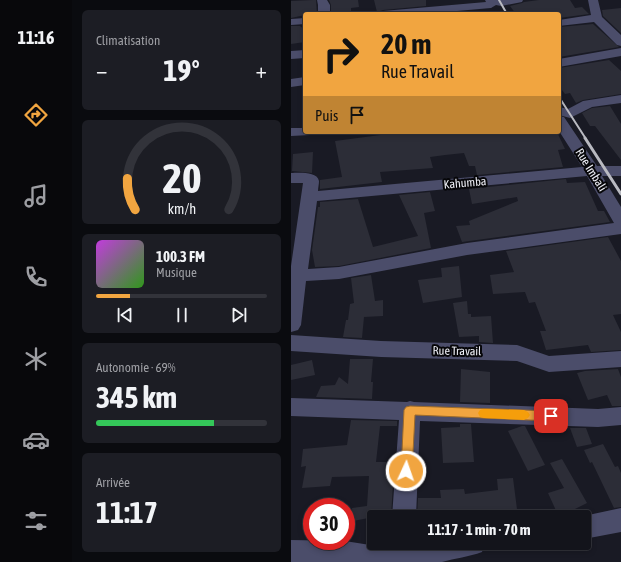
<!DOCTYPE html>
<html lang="fr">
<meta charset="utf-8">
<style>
:root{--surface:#13141b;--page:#1c1d24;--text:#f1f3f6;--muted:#9d9ea3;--line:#32333a;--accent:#f1a540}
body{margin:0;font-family:"Asap Condensed",sans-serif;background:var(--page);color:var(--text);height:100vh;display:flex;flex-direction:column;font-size:15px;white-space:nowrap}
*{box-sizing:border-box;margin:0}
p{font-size:13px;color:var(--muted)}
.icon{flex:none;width:22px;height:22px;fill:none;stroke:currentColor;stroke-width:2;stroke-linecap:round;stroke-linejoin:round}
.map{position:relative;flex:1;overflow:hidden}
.sheet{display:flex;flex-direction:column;gap:10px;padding:10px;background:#0a0b0f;width:219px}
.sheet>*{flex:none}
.hud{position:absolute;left:12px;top:12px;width:258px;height:122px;border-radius:4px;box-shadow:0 2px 6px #0003,0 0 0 1px var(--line);background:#f1a540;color:#111;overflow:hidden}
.speed{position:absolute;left:12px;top:498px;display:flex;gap:8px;font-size:20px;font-weight:700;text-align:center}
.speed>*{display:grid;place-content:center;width:52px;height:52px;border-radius:50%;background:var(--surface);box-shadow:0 2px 6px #0003,0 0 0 1px var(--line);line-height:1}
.speed .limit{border:6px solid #d22;background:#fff;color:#111}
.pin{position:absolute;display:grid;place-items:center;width:34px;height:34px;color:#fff;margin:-17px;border-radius:8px;box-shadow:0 2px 6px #0006}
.me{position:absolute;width:44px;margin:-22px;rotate:3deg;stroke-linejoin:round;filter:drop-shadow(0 0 3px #0008)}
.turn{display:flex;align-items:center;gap:14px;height:84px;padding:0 12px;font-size:18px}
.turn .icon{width:52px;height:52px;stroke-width:2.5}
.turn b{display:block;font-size:28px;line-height:34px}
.then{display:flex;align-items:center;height:38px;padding:0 12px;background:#0003;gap:8px;font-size:15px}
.big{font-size:30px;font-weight:700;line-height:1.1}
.sheet .widget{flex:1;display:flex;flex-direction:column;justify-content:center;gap:6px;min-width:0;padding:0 14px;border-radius:6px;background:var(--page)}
.sheet .dial{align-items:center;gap:0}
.dial svg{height:104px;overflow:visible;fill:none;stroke:var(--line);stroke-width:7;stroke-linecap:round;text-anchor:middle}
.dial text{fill:var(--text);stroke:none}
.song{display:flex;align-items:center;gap:12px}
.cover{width:48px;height:48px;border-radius:6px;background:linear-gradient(135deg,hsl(290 70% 55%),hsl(110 70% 35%))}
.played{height:4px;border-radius:2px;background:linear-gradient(90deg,var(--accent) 20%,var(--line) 20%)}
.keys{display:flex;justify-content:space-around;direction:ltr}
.heat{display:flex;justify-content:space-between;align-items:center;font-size:22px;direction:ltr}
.charge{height:6px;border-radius:3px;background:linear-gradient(90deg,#34c759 69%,var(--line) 0)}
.trip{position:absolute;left:76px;top:510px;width:224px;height:40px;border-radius:4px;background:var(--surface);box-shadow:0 2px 6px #0003,0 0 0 1px var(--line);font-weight:700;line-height:40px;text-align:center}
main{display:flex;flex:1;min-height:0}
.menu{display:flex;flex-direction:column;width:72px;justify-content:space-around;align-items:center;background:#08080b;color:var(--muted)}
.menu .icon{width:28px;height:28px}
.menu .on{color:var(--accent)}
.menu b{font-size:18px;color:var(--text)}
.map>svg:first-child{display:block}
</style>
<main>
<nav class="menu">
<b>11:16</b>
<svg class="icon on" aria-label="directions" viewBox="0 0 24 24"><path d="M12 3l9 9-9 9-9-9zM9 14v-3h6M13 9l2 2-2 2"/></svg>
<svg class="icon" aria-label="music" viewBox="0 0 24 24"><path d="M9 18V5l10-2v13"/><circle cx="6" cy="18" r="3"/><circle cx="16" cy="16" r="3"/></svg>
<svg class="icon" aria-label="phone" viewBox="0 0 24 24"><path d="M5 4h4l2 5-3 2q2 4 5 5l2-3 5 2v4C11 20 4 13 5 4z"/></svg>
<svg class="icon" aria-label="climate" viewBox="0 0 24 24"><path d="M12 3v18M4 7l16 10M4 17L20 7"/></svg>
<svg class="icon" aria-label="car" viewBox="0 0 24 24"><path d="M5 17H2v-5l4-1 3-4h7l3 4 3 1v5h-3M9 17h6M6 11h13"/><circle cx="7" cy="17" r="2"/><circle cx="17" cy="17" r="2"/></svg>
<svg class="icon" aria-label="filters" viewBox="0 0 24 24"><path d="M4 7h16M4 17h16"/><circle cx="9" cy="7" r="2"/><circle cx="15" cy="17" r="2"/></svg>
</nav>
<section class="sheet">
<div class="widget"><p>Climatisation</p>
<div class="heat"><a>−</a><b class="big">19°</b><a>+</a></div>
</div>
<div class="widget dial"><svg viewBox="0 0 100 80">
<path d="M14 69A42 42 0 1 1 86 69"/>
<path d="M14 69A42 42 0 0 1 8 45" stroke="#f1a540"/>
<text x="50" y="56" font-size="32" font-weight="700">20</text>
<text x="50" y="72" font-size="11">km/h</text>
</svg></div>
<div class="widget">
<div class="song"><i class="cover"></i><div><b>100.3 FM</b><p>Musique</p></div></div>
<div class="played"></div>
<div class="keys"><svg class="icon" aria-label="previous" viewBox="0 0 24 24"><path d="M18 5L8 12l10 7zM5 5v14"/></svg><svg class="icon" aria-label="pause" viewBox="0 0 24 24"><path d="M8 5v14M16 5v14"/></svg><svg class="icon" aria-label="next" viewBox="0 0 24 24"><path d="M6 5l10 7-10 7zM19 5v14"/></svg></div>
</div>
<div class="widget"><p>Autonomie · 69%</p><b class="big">345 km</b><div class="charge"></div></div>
<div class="widget"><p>Arrivée</p><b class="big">11:17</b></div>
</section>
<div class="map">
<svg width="330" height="562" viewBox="0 0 330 562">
<rect width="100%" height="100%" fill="#191a24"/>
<g fill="#2c2d37">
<polygon points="22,0 25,0 26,14 14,14 14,15 0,18 0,1"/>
<polygon points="38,0 67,0 68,7 60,8 60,14 43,14 44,11 40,11 40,5"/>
<polygon points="83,0 135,0 135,6 92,10 86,12"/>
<polygon points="248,0 279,0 284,8 291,7 298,14 268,18 268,14 225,14 219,6 231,3 233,2"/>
<polygon points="330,8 330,33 312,16 311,10"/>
<polygon points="302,24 328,47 268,57 268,27"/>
<polygon points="0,26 9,26 14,30 14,42 0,44"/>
<polygon points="318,60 330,71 330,94 292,100 285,103 279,93 274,94 268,86 268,68"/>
<polygon points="319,106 330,124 330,160 304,126 299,126 291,113 301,108"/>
<polygon points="112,132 266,132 274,149 267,150 272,167 186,175 184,166 178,166 173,153 154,155 139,157 142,168 89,172 91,182 29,189 29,180 51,177 44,141"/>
<polygon points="22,152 21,173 1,171 2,154"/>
<polygon points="275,179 276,183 294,182 307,211 313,211 319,222 171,242 165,226 179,225 178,221 227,201 226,197 181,204 178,189"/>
<polygon points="139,192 144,211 133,213 140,248 48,266 24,267 21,250 27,207 29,207 29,202 67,199 82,247 127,236 108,195"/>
<polygon points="317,237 330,261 330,314 322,315 330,332 330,350 300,352 297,345 255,350 249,331 255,331 244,302 238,303 234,292 202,294 199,275 223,272 215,251"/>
<polygon points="168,266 171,297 132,303 127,280 151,277 150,268"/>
<polygon points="80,275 84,301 92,300 92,316 73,317 71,338 52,337 55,320 57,320 59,304 63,303 60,278"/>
<polygon points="176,301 177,314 180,314 180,317 200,316 202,343 188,342 188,336 168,337 162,303"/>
<polygon points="59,359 82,359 80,382 82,382 81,399 25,397 30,386 44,385 48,377 57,384"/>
<polygon points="21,360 24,375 0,380 0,365"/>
<polygon points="170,369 199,372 199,403 169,402"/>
<polygon points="327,369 330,377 330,406 321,406 316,395 297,400 286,373 294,371"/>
<polygon points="60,420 106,421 106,426 89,426 85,462 101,462 100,484 102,484 100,517 83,517 62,521 61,508 76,506 78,476 41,477 39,486 11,488 15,466 10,467 12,449 56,445"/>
<polygon points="169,424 180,424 183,462 152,463 150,428 169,427"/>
<polygon points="231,426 234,426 254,465 237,471 217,431"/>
<polygon points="279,428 295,428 301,444 286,447"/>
<polygon points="312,444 324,467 327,466 330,473 330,507 323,508 301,462 299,463 293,450"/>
<polygon points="271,459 296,503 282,510 285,517 268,517 257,493 273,488 259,463"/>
<polygon points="222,478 227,517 126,517 127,498 150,498 149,490 173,489 174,494 207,490 206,479"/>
</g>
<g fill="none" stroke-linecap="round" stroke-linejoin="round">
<g fill="#4b4d6a" fill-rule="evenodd">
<polygon points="26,0 36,0 39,5 39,14 27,14 27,5"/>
<polygon points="194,0 232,0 231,2 210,6 205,5 200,8 132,14 86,14 92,11 195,2"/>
<polygon points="297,0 307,0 311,17 330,35 330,46 326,45 303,22 268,26 268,20 300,15"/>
<polygon points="14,18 14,24 0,25 0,19"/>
<polygon points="330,48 330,56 268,67 268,59"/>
<polygon points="14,50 14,58 0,59 0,51"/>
<polygon points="14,77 14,85 0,87 0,79"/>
<polygon points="330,95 330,103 301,107 279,118 268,115 268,107 277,109 292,101"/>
<path d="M268,116l5,1 33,49h24v10h-19l19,31v27l-154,21 -128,24 -33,2 -5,44 -3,5 -7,2v-66l12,-83h-12v-10c7,0 26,-2 28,8 0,3 -1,7 -1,10l264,-24 -23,-36zM296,176l27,47 -147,20 -128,24 -31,2 9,-68z"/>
<polygon points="0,128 14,128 14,132 21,132 19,135 0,136"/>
<polygon points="0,335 90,341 226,345 258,356 330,351 330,367 258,372 226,361 90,357 0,351"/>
<polygon points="0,398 116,402 119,401 123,402 307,409 330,407 330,425 307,427 129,421 125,517 101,517 108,420 0,416"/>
<polygon points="330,508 330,532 293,539 293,517 288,517"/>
<path d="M0,540l54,1 44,7 1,-5h24v2l8,-2h63l-3,9c-13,5 -27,6 -40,10h-151z"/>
</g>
<g stroke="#b9bac1" stroke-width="2">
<polyline points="208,0 216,14"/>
<polyline points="268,97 295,139"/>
</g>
<polyline stroke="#b9bac1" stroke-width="3" points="294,138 330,194"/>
</g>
<polygon fill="#f1a540" stroke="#9d6b2a" points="119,406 260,411 264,413 266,416 264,419 260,421 124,415 121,471 119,475 115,477 111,475 110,471 113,410 115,407"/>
<polygon fill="#f59e0b" points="193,409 233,410 237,412 239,415 237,418 233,420 193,418 189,417 187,413 189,410"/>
<g text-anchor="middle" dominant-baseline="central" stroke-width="4" stroke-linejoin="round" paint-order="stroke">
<g font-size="12" fill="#eeeff6" stroke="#060609">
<text transform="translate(300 170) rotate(58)">Rue Imbali</text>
<text transform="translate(174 183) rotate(-5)">Kahumba</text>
<text transform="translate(166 351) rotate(1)">Rue Travail</text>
</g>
</g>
</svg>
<div class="speed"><div class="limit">30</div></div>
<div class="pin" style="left:260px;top:416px;background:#d93025"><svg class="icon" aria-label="arrive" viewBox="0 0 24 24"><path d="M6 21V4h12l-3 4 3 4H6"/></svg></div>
<svg class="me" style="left:115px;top:471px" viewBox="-20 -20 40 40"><circle r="17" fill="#f1a540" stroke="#fff" stroke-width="3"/><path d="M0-11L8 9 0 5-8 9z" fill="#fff"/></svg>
<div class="trip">11:17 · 1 min · 70 m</div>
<div class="hud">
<div class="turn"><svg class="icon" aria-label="right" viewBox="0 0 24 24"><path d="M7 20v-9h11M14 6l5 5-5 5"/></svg><div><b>20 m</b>Rue Travail</div></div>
<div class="then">Puis<svg class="icon" aria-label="arrive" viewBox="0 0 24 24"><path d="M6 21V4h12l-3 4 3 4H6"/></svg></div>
</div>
</div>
</main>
